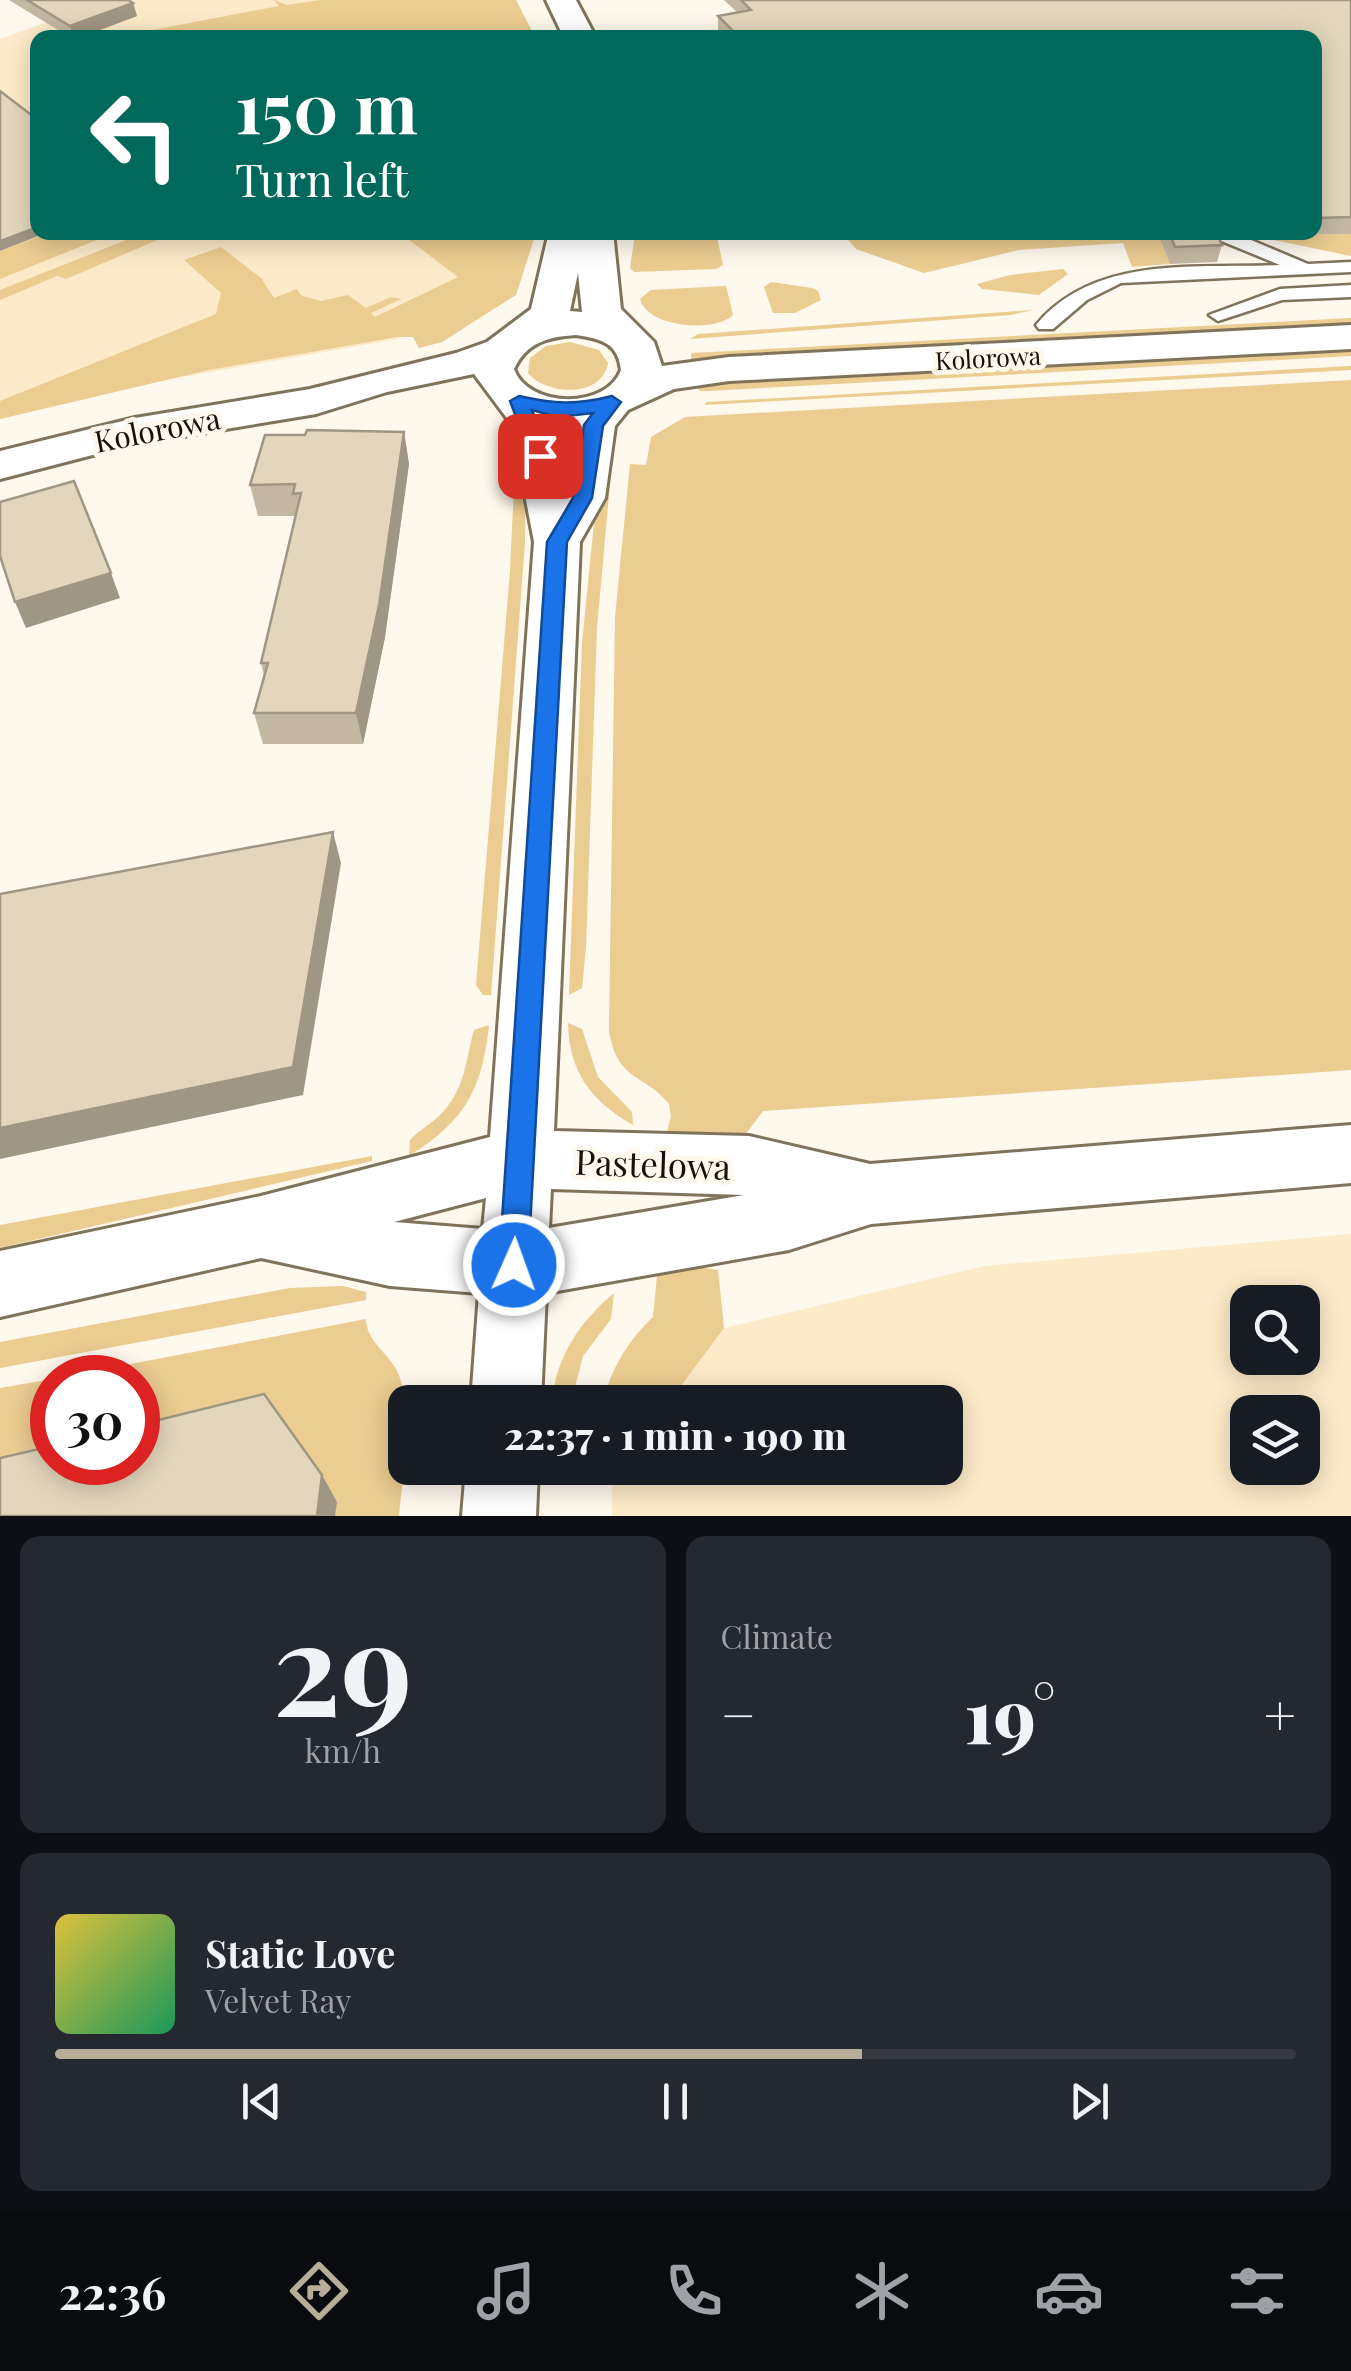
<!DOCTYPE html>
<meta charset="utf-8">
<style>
:root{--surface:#171b24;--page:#242831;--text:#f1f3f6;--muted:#9ea1a6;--line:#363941;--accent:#b7ae9a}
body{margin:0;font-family:"Playfair Display",serif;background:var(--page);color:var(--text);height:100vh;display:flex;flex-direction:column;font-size:38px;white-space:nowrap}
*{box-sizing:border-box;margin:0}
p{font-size:32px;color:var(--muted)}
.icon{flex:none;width:55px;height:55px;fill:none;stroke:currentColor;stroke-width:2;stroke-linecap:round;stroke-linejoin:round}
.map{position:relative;height:1516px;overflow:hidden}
.panel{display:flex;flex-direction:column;gap:20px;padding:20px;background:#0d0f14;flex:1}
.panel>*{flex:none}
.hud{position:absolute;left:30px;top:30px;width:1292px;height:210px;border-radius:20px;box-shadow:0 5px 25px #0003;background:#00695c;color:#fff;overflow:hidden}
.fabs{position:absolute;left:1230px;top:1285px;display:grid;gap:20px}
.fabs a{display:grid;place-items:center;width:90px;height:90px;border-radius:20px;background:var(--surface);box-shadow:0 5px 25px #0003;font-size:50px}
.speed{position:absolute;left:30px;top:1355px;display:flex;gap:20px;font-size:50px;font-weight:700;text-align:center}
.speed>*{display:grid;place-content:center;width:130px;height:130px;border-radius:50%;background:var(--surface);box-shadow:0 5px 25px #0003;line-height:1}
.speed .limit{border:15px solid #d22;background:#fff;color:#111}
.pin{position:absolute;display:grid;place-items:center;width:85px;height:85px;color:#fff;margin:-42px;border-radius:20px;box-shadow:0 5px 15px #0006}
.me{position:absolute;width:110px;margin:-55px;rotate:2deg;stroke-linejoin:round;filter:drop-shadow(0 0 8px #0008)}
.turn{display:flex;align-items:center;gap:35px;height:210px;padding:0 40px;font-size:45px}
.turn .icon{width:130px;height:130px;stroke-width:2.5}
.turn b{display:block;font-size:70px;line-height:85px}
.big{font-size:75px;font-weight:800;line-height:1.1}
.panel .card{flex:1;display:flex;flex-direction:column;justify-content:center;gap:15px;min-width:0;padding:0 35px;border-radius:20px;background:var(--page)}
.panel .dial{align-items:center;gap:0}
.dial b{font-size:130px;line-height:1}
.song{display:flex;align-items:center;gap:30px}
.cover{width:120px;height:120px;border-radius:15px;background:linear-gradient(135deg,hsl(50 70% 55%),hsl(150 70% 35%))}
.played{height:10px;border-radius:5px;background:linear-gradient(90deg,var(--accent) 65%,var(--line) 65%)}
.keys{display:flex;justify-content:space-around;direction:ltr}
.heat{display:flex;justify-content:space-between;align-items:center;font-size:55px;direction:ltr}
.panel .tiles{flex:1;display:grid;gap:20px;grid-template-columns:1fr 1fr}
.card:last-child{grid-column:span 2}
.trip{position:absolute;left:388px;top:1385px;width:575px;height:100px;border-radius:20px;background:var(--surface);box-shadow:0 5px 25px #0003;font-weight:800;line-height:100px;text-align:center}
.tabs{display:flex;height:160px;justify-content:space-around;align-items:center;background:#090b0e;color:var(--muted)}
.tabs .icon{width:70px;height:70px}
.tabs .on{color:var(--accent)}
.tabs b{font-size:45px;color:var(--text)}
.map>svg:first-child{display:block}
</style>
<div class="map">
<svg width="1351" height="1516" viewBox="0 0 1351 1516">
<rect width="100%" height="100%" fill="#fef8ed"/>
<g fill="#fceac8" fill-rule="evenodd">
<polygon points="110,0 510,0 530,37 38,38 38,232 533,233 519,280 398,339 132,386 0,419 0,39"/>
<path d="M1351,1234v282h-739v-36l10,-12h323v-66h-276l55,-74 261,-62zM1248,1302h54v56h-54zM1248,1412h54v56h-54z"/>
</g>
<g fill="#ebcc91">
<polygon points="274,0 287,5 321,0 516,0 535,37 116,37 279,6"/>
<polygon points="48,233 114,233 0,279 0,251"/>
<polygon points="144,233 174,233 66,279 57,276 0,300 0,290"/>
<polygon points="400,233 536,233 516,295 442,342 419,348 413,337 397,337 209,370 0,419 0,401 216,314 221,293 184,260 221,247 261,278 274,298 297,289 302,296 321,301 348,295 366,308 391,297 401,299 371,313 375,317 458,277"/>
<polygon points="635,233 716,233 723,265 716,269 634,272 630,268"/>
<polygon points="842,233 1159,237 1170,264 1132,267 1123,243 1019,250 924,273 856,249"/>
<polygon points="1351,234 1351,256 1250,235"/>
<polygon points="1063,269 1068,274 1039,295 982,289 977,284 1010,275"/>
<polygon points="771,282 812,288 818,291 821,300 795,313 773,313 764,287"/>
<path d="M726,286l7,29c-18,18 -85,13 -93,-16l11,-9z"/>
<polygon points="1033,310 1011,315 690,339 698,334"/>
<polygon points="1351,318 1351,327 691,365 691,353"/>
<path d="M570,342l29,8 9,13c-6,35 -61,33 -80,10l2,-15 16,-12z"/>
<polygon points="1351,349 1351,356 709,391 700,391 692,382"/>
<polygon points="1351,366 1351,370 704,405 707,402"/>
<path d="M1351,380v690l-588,41 -18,24 -41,5 -38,-3 5,-21 -2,-12c-24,-31 -52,-21 -60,-74l6,-413 15,-153 16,1 5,-28 34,-20z"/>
<polygon points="600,463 607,464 611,473 597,628 586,947 582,988 569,995 582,643"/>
<polygon points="515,464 526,464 525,542 491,995 483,995 476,985 510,571"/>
<path d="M568,1023l14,6 16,48 34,35 1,13c-42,-24 -64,-53 -65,-102z"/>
<path d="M489,1025c-7,65 -24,96 -80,131l1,-16c11,-12 27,-19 37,-33 19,-24 19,-49 27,-77z"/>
<polygon points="372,1156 372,1161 0,1248 0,1225"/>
<path d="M691,1266l27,4 6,58 -55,74h-67c11,-35 24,-59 51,-85l4,-41z"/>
<polygon points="343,1286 366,1292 366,1300 0,1368 0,1342 290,1288"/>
<path d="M614,1293l-3,26 -28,37 -12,46h-19c4,-46 28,-80 62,-109z"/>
<path d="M366,1319c0,24 27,36 34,59 14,40 3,94 -1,138h-64l1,-14 -198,-44v-80h-80z"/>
<polygon points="52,1379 52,1462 0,1492 0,1388"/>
</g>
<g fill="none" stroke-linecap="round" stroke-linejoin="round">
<g stroke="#80735b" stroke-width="5">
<g id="lane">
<path d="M1218,232h14l76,32 43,-2v10l-230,11 -34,17 -34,29h-14l-3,-4c59,-71 161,-56 244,-60l-61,-25z"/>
<polygon points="1351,285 1351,297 1282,300 1218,321 1209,315 1280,289"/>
</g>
</g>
<g stroke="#80735b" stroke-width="6">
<g id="street">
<polygon points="546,0 576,0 596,38 564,38"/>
<path d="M549,232h64l8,77 33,33 8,24 67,-9 622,-32v24l-622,32 -55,8 -46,21 -13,16 -10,72 -25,44 -26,589 195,5 121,28 481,-39v58l-480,41 -82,26 -243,43 -5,109h-70l8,-109 -89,-7 -129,-28 -261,59v-66l261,-55 229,-59 44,-595 -21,-110 -7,-15 -32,-43 -87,18 -71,22 -181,30 -135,35v-28l135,-33 175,-29 146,-36 31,-11 44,-33zM578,273l4,39 -12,-1zM576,335c26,4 42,8 45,35 -15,40 -93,38 -107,-1 13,-27 34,-32 62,-34zM552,423l21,1 -8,43zM551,1189l193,6 -195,33zM486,1198l-3,31 -89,-7z"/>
<polygon points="466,1468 538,1468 536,1516 462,1516"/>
</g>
</g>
<use href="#lane" fill="#fff" fill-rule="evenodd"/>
<use href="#street" fill="#fff" fill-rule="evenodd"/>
</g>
<g fill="#c4b8a2">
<polygon points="9,0 128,0 133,3 137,16 79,38 71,38"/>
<polygon points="724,0 1351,0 1351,234 1250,235 1243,232 1315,232 1315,38 723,38 718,32 718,16 737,12"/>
<polygon points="874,232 1216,232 1222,245 1217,262 1170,264 1159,237"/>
<polygon points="404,432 409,464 385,637 363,744 263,744 254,713 264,676 261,663 296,516 258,516 250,485"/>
</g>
<g fill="#a09684">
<polygon points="133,3 137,16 79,38 74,38 70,26"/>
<polygon points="38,227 38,232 48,232 0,251 0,241"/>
<polygon points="404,432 409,464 385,637 363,744 356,713"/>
<polygon points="111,573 120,598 26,628 15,602"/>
<polygon points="333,832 341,863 303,1095 0,1159 0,1128"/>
<polygon points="322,1475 337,1502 335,1516 317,1516"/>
</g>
<g fill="#e4d6bc" stroke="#a09684" stroke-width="2.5">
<polygon points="27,0 128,0 133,3 70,26"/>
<polygon points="741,0 1351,0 1351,217 1315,218 1315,38 740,38 718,16 751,10"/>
<polygon points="0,91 38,120 38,227 0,241"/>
<polygon points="1169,232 1216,232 1222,245 1175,247"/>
<polygon points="307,430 404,432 379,605 356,713 254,713 268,663 261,663 301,493 293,494 295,484 250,485 265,435 305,435"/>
<polygon points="74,481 111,573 15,602 0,556 0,502"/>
<polygon points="333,832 293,1067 0,1128 0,894"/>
<polygon points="264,1394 322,1475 317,1516 0,1516 0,1458 52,1446 52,1462 138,1462 138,1425"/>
</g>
<path fill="#1a73e8" stroke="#114b97" stroke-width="2.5" d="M519,396c35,8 58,9 93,0l9,6 -18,24 -11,72 -25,44 -39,723 -4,10 -10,4 -11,-4 -4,-10 48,-723 26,-44 11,-73 9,-12 -35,4 -26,-7 18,46 -10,6 -9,-6 -21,-55z"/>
<g text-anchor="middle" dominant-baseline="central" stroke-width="10" stroke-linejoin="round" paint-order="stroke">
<g font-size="25" fill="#171209" stroke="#fef8ed">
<text transform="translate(988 357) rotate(-3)">Kolorowa</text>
</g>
<g font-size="30" fill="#171209" stroke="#fef8ed">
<text transform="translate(157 429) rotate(-11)">Kolorowa</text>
</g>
<g font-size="35" fill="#171209" stroke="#fef8ed">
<text transform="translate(653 1163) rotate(2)">Pastelowa</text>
</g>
</g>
</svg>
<div class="fabs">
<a><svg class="icon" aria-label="search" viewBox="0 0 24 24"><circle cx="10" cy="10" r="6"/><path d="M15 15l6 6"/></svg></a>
<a><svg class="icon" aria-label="layers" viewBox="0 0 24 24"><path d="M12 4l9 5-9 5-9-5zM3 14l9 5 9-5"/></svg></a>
</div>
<div class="speed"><div class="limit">30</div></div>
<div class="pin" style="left:540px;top:456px;background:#d93025"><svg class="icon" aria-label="arrive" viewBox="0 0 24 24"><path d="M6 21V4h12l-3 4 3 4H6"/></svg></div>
<svg class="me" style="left:514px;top:1265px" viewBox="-20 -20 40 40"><circle r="17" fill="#1a73e8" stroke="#fff" stroke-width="3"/><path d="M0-11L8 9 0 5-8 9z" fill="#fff"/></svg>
<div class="trip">22:37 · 1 min · 190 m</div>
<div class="hud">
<div class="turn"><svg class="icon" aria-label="left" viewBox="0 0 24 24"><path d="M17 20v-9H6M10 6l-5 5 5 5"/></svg><div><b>150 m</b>Turn left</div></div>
</div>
</div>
<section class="panel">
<div class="tiles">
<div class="card dial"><b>29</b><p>km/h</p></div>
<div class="card"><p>Climate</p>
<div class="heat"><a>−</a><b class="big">19°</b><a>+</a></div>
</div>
<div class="card">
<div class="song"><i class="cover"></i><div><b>Static Love</b><p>Velvet Ray</p></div></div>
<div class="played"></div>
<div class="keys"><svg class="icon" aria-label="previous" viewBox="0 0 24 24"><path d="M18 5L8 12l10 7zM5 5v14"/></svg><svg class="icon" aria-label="pause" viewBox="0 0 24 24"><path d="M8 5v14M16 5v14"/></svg><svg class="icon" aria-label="next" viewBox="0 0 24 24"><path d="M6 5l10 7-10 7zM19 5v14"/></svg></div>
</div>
</div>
</section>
<nav class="tabs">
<b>22:36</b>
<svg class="icon on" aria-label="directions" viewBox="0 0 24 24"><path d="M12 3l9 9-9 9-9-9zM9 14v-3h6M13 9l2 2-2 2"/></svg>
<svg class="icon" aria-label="music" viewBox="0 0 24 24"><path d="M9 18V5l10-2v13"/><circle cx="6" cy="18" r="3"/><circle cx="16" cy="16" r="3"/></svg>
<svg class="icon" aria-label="phone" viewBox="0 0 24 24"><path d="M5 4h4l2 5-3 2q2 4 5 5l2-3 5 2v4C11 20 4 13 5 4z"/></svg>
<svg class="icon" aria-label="climate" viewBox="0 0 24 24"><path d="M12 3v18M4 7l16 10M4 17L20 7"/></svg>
<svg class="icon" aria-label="car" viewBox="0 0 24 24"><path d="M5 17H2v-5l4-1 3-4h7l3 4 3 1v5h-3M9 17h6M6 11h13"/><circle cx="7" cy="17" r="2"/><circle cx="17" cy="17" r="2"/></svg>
<svg class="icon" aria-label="filters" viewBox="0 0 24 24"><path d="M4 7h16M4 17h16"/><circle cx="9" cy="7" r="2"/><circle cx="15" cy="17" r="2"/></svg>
</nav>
